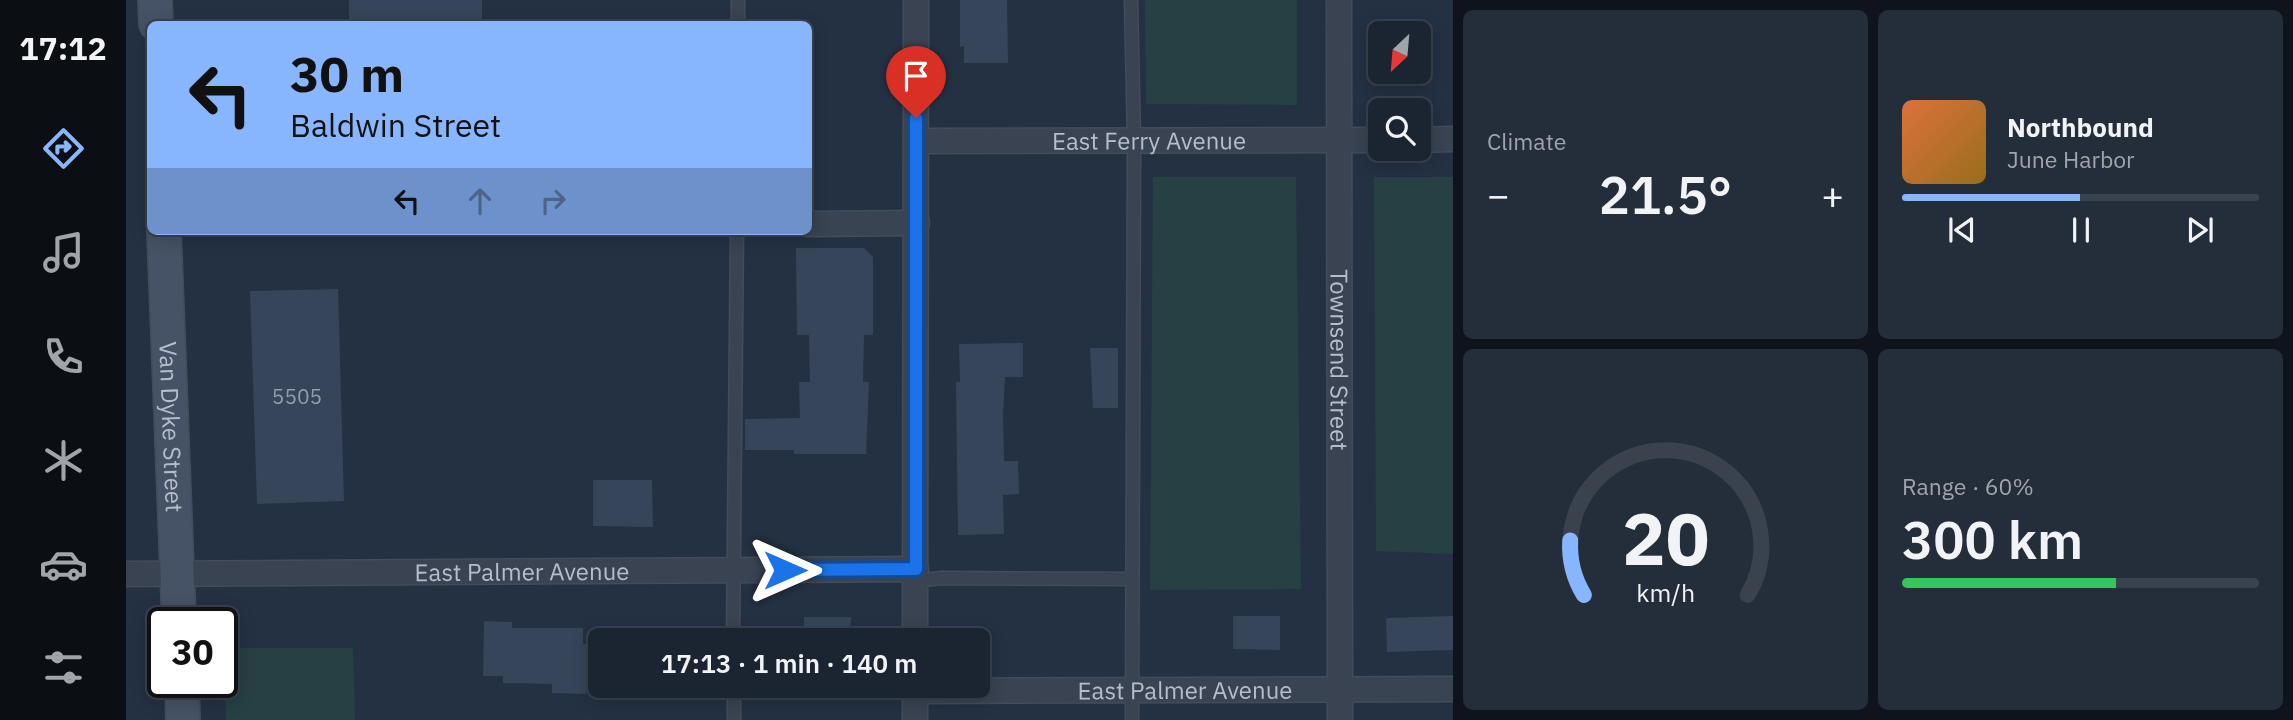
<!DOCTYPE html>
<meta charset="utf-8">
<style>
:root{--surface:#1b2532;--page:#242d3a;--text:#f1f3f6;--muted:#a0a5ac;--line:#39424d;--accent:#88b6fe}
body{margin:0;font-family:"IBM Plex Sans",sans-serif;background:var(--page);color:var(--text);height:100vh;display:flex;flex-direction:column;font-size:26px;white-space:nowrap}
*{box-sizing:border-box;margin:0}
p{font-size:23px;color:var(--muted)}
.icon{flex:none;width:38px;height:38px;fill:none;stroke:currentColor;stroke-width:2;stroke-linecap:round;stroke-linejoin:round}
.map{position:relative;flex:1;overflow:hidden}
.side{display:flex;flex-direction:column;gap:10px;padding:10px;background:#0f141c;width:840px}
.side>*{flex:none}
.hud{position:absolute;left:21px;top:21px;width:665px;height:214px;border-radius:10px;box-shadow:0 4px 18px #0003,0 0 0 2px var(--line);background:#88b6fe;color:#111;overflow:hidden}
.needle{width:46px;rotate:206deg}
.buttons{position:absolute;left:1242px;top:21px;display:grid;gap:14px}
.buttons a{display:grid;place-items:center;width:63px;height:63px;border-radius:10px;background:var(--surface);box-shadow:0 4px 18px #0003,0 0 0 2px var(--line);font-size:35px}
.speed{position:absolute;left:21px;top:607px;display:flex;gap:14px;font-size:35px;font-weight:700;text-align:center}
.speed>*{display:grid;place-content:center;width:91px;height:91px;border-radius:50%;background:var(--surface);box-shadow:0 4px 18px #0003,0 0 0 2px var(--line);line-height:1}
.speed .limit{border:4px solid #111;border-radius:10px;background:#fff;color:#111}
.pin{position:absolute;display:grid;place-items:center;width:60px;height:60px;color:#fff;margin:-72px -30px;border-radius:50% 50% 50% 0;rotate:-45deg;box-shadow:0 0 7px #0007}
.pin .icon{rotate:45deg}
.me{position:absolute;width:77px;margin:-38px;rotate:90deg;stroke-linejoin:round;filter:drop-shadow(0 0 5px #0008)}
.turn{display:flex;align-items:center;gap:24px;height:147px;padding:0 28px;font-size:32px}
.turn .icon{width:91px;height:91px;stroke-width:2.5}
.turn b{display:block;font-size:49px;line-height:60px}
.lanes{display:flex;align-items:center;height:66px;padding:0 28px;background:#0003;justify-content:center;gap:35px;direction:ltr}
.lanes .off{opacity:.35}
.big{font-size:52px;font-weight:600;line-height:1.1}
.side .tile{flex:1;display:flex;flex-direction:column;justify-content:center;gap:10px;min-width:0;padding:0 24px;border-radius:10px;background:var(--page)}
.side .dial{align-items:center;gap:0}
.dial svg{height:182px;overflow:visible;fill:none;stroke:var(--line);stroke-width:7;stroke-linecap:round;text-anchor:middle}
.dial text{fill:var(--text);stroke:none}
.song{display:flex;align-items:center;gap:21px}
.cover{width:84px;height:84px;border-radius:10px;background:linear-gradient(135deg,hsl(20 70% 55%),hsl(40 70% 35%))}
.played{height:7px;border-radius:4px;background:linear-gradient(90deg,var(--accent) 50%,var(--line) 50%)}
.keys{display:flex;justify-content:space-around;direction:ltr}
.heat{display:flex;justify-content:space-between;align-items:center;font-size:38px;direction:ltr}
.charge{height:10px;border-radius:5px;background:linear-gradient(90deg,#34c759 60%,var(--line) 0)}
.side .tiles{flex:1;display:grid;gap:10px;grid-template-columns:repeat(2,1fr)}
.trip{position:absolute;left:462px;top:628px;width:402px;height:70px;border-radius:10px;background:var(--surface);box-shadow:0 4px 18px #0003,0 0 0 2px var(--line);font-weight:600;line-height:70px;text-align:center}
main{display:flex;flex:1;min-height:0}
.tabs{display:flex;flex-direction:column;width:126px;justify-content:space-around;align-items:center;background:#0b0f14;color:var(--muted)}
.tabs .icon{width:49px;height:49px}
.tabs .current{color:var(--accent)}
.tabs b{font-size:32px;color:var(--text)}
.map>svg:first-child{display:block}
</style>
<main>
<nav class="tabs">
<b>17:12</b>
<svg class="icon current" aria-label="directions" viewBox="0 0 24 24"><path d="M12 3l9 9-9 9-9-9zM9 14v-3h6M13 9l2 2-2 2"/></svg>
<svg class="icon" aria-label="music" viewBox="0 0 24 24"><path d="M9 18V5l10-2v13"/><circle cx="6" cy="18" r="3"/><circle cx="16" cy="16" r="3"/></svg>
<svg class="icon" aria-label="phone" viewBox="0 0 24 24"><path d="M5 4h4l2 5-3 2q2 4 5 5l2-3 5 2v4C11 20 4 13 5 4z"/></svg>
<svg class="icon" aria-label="climate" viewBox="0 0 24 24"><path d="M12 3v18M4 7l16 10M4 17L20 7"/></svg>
<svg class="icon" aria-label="car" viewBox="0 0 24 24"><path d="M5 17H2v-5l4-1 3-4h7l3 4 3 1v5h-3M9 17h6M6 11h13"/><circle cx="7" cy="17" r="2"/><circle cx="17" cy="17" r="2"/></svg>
<svg class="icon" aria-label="filters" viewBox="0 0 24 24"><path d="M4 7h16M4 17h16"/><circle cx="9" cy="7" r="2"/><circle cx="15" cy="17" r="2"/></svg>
</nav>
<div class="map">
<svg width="1327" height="720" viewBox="0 0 1327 720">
<rect width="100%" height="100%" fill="#243143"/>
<g fill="#264044">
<polygon points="1019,0 1171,0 1171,105 1020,104"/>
<polygon points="1027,177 1170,177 1175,589 1024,590"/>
<polygon points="1248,177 1327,177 1327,554 1250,551"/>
<polygon points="97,648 227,648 229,720 100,720"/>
</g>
<g fill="#364559">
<rect x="223" y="0" width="133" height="24"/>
<polygon points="834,0 881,0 882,63 838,63 838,46 834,47"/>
<polygon points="670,248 738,248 747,257 747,335 738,335 737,382 743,382 740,454 668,454 668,450 619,450 619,419 674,418 673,382 684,382 683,335 671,335"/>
<polygon points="212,289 218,501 131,504 124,291"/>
<polygon points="897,343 897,377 879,377 877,415 878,461 892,461 893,494 877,495 878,534 832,535 830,382 834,382 833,344"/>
<polygon points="964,348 992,348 992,408 967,408"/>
<polygon points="467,480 526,480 527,527 467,526"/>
<polygon points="1107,616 1154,616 1154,650 1107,649"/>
<polygon points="1327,616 1327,650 1261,652 1260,618"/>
<polygon points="678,617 725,617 724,640 678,640"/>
<polygon points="358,621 386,622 386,628 457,628 457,644 461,644 460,694 426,693 426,684 377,683 377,676 357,676"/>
</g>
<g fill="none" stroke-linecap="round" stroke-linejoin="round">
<g stroke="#424c5b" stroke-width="15">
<g id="service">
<polyline points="1005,0 1008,141 1006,720"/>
<polyline points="612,24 612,0"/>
<polyline points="790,581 815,578 1006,579"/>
<polyline points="607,640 611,231"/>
<polyline points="608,686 608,720"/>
</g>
</g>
<g stroke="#424c5b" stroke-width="27">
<g id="minor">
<path id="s1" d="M1213,0l1,720"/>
<polyline points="1293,140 1327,139"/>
<path id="s2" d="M790,141l465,-1"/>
<polyline points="682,224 791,223"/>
<path id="s3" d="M0,574l790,-5"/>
<polyline points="789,640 790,0"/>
<path id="s4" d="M789,691l538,-2"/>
<polyline points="789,720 789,686"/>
</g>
</g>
<g stroke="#424c5b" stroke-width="36">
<g id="secondary">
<polyline points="29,0 30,24"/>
<path id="s5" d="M38,231l15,392"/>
<polyline points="56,682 57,720"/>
</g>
</g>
<use href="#service" stroke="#394352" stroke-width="12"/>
<use href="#minor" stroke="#394352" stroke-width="24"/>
<use href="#secondary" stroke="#465265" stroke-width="33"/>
</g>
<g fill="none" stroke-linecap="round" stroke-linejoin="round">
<g stroke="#114b97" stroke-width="18">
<polyline id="route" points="659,570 790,569 790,118"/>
</g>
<use href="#route" stroke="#1a73e8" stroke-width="12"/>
</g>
<g text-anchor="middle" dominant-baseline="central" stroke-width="7" stroke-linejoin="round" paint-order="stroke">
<g font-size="21" fill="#949eae">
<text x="171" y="396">5505</text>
</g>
<g font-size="24" fill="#b6becc" stroke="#1d2838">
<text stroke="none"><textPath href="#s2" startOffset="233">East Ferry Avenue</textPath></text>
<text stroke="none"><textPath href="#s1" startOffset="360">Townsend Street</textPath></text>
<text stroke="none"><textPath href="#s5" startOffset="196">Van Dyke Street</textPath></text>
<text stroke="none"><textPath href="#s3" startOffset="396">East Palmer Avenue</textPath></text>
<text stroke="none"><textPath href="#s4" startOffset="270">East Palmer Avenue</textPath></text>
</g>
</g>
</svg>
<div class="buttons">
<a><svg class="needle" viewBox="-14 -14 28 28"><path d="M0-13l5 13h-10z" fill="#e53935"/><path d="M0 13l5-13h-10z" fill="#a0a5ac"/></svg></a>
<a><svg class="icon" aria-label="search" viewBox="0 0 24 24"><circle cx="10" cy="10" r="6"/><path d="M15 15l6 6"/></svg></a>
</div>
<div class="speed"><div class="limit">30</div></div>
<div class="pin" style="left:790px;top:118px;background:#d93025"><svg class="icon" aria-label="arrive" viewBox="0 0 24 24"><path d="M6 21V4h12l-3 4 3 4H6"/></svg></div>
<svg class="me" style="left:659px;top:570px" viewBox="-20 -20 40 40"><path d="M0-17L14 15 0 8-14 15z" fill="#1a73e8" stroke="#fff" stroke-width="4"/></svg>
<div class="trip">17:13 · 1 min · 140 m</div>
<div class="hud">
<div class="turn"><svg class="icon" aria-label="left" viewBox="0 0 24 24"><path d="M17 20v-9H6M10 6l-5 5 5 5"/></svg><div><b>30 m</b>Baldwin Street</div></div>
<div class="lanes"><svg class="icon" aria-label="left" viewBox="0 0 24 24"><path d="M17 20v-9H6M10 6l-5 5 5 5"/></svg><svg class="icon off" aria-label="ahead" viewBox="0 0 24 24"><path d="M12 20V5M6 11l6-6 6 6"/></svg><svg class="icon off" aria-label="right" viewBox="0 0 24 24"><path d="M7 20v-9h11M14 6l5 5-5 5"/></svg></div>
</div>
</div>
<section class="side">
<div class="tiles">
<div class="tile"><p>Climate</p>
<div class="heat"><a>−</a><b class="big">21.5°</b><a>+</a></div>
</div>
<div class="tile">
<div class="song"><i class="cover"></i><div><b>Northbound</b><p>June Harbor</p></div></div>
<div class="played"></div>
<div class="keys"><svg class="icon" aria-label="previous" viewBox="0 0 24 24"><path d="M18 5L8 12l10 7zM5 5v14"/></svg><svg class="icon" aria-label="pause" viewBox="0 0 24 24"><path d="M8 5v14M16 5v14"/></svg><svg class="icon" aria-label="next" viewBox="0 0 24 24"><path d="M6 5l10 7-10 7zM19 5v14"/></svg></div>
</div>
<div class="tile dial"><svg viewBox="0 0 100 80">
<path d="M14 69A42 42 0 1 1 86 69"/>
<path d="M14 69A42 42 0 0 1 8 45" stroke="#88b6fe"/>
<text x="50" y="56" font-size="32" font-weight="700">20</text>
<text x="50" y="72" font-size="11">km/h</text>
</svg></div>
<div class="tile"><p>Range · 60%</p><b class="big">300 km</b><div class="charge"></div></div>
</div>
</section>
</main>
